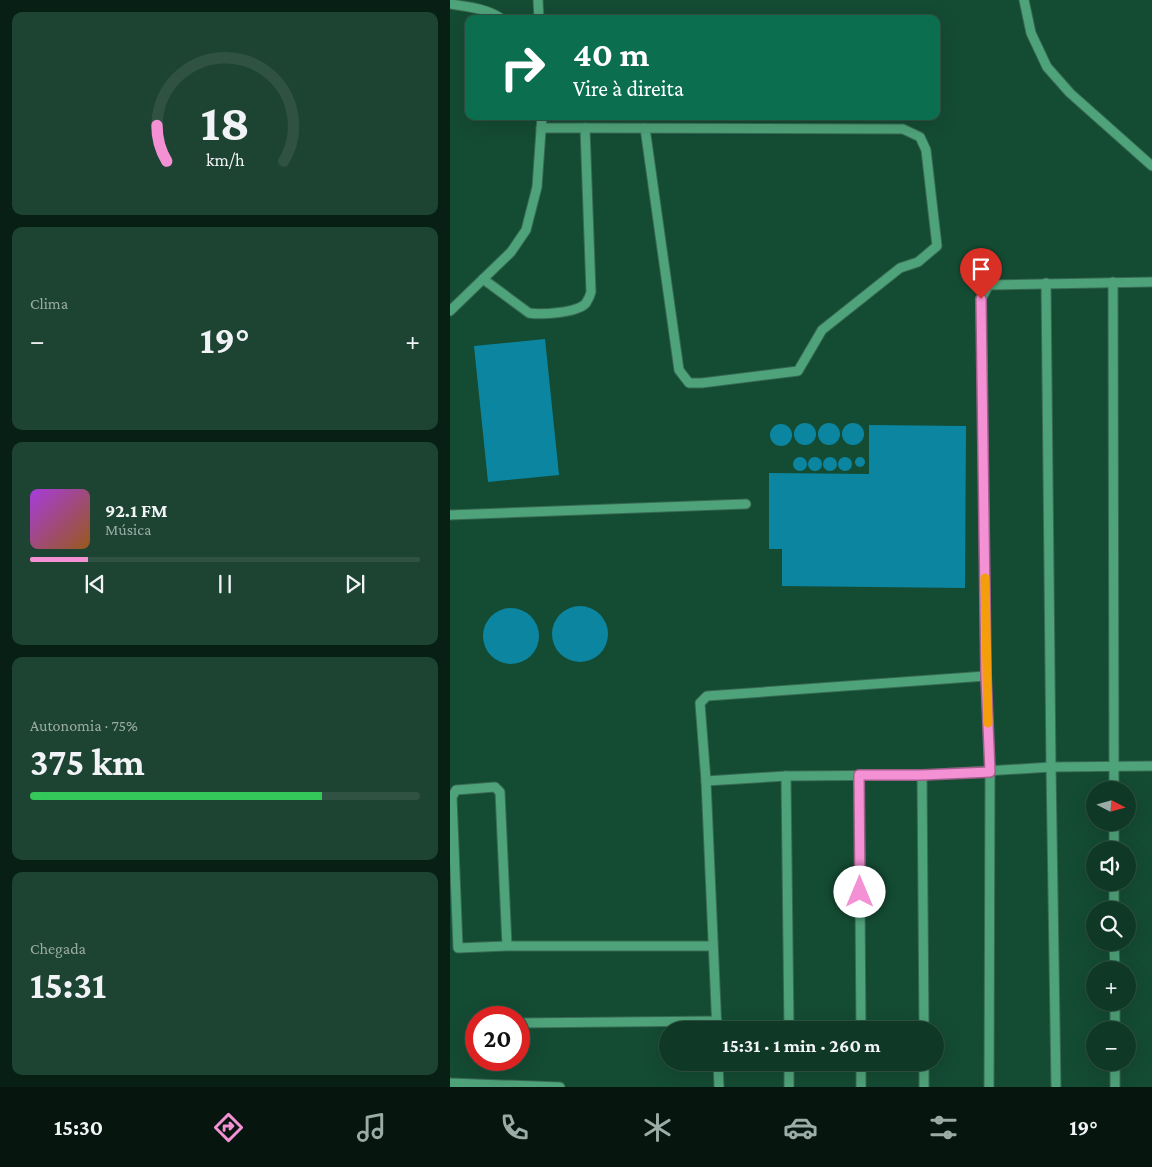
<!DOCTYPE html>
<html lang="pt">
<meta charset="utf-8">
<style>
:root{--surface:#0f3826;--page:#1d4332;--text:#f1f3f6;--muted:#9baca7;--line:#2f5243;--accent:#f491d4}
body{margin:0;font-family:"Crimson Pro",serif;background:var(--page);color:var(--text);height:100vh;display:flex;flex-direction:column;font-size:19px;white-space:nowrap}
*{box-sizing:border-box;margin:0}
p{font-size:16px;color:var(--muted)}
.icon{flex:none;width:28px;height:28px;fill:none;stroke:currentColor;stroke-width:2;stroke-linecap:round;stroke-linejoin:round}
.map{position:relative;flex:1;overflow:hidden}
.panel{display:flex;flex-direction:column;gap:12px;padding:12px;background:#081f15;width:450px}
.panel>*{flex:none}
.top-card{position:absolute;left:15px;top:15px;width:475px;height:105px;border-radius:10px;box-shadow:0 5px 20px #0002,0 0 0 1px var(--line);background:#0b6e4f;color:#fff;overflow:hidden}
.needle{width:32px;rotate:96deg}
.buttons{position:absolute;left:636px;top:781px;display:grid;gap:10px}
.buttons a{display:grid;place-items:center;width:50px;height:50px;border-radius:50%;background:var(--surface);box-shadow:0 5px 20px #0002,0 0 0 1px var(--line);font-size:25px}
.speed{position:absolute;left:15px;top:1006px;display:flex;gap:10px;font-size:25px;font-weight:700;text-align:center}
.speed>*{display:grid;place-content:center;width:65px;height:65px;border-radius:50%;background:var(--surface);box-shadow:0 5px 20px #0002,0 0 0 1px var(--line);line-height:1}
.speed .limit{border:8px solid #d22;background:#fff;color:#111}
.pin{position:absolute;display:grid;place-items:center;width:42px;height:42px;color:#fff;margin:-51px -21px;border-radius:50% 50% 50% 0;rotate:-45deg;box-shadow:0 0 5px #0007}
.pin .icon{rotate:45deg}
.me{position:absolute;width:55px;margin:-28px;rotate:0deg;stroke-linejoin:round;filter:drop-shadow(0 0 4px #0008)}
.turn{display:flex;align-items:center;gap:18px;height:105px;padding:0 25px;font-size:22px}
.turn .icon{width:65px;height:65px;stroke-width:2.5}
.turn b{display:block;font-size:35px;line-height:42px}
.big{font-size:38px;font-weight:700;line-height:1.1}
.panel .card{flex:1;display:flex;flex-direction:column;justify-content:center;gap:8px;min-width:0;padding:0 18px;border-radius:10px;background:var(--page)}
.panel .dial{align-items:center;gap:0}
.dial svg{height:130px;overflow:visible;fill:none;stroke:var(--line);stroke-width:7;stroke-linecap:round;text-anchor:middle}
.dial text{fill:var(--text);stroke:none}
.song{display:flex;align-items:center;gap:15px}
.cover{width:60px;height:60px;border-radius:8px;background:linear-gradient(135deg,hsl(280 70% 55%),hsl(30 70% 35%))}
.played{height:5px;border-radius:2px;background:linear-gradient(90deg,var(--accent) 15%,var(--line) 15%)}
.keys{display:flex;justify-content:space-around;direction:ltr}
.heat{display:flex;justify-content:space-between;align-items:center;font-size:28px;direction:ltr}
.charge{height:8px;border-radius:4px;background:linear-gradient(90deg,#34c759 75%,var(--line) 0)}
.trip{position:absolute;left:209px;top:1021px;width:285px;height:50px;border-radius:25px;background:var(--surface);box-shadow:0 5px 20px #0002,0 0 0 1px var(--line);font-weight:700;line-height:50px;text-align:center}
.menu{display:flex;height:80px;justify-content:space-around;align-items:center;background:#06160f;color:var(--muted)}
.menu .icon{width:35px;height:35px}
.menu .current{color:var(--accent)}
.menu b{font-size:22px;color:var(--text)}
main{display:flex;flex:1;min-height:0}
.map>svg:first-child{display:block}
</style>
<main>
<section class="panel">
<div class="card dial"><svg viewBox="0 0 100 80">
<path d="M14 69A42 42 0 1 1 86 69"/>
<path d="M14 69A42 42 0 0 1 8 47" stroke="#f491d4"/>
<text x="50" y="56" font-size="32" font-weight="700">18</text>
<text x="50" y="72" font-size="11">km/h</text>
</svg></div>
<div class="card"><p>Clima</p>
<div class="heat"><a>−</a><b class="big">19°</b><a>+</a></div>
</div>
<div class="card">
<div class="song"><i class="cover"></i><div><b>92.1 FM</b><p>Música</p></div></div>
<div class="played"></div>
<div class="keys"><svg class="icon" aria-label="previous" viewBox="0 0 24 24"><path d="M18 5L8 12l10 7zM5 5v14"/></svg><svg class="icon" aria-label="pause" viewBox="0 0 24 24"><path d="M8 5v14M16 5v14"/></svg><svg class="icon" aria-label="next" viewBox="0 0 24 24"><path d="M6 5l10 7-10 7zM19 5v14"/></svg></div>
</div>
<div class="card"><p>Autonomia · 75%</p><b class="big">375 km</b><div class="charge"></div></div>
<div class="card"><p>Chegada</p><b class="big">15:31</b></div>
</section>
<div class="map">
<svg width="702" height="1087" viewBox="0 0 702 1087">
<rect width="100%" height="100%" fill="#144b33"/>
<g fill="#0c85a1">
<polygon points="95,339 109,475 38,482 24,346"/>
<circle cx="379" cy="434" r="11"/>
<circle cx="355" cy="434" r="11"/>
<circle cx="403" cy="434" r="11"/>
<circle cx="331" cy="435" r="11"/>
<polygon points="419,425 516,426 515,588 332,586 332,549 319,549 319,473 419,474"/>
<circle cx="410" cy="462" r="5"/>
<circle cx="380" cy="464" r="7"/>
<circle cx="365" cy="464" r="7"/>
<circle cx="395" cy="464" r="7"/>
<circle cx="350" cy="464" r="7"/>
<circle cx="130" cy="634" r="28"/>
<circle cx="61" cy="636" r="28"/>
</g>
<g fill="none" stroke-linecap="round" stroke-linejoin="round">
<g stroke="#386a53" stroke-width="11">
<g id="service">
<polyline points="88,0 89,19"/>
<polyline points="574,0 581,33 597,67 620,93 702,166"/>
<path d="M0,4c19,3 36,4 52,15"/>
<polyline points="91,128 135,128 453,129 470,137 476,150 487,246 468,262 450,268 372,330 348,371 252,383 239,383 229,370 195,128"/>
<path d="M33,279l46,34c12,2 49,0 57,-10 2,-3 4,-7 5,-11l-6,-164"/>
<polyline points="663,282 664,790"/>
<polyline points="596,283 601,767 606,1087"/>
<polyline points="0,311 61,252 76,230 87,187 92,116"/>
<polyline points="0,515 296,504"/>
<polyline points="409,775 411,1030"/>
<polyline points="472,775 474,1030"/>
<polyline points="336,776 339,1030"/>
<polyline points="256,781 336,776 472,775 601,767 702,766"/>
<polyline points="664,822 664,850"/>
<polyline points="664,882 664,910"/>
<polyline points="664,942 665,970"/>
<polyline points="57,946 50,792 45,787 6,790 2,797 8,948 57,946 262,946"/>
<polyline points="665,1002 665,1030"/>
<polyline points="69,1023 267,1021"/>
<polyline points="267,1030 256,781 250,703 257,696 536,676"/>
<polyline points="268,1062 269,1087"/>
<polyline points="339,1062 339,1087"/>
<polyline points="411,1062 411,1087"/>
<polyline points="474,1062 474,1087"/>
<polyline points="665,1062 665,1087"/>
<polyline points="0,1083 110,1087"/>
<polyline points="539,1087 540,771 536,676 531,299 539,285 702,282"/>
</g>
</g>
<use href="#service" stroke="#4fa37a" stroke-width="9"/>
</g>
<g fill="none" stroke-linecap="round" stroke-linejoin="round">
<g stroke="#9f5e8a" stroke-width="12">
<polyline id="route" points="410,892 409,775 472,775 540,772 536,676 531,299"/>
</g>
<use href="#route" stroke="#f491d4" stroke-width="9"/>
<polyline stroke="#f59e0b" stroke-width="9" points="535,578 538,723"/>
</g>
</svg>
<div class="buttons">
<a><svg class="needle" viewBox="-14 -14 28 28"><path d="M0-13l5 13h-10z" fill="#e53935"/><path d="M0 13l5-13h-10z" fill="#9baca7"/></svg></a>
<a><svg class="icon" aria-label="sound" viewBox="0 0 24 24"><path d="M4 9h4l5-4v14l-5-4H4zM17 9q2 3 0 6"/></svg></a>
<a><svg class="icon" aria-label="search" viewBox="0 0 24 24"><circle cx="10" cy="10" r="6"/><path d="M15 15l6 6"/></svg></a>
<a>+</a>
<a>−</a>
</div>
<div class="speed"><div class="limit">20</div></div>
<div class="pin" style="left:531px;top:299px;background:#d93025"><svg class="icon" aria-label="arrive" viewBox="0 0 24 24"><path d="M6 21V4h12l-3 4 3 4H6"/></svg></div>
<svg class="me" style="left:410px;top:892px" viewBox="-20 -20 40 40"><circle r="19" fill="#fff"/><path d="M0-13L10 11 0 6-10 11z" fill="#f491d4"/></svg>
<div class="trip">15:31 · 1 min · 260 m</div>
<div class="top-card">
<div class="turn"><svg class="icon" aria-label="right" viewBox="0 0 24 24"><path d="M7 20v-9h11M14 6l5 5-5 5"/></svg><div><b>40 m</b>Vire à direita</div></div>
</div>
</div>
</main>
<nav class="menu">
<b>15:30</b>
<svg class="icon current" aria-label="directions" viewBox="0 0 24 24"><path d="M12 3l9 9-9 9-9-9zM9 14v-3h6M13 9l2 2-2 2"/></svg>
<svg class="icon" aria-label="music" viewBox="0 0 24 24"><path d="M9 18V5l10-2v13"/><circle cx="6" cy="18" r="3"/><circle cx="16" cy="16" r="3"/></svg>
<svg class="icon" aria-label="phone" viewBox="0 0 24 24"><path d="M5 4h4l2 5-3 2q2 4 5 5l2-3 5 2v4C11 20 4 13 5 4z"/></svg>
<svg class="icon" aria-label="climate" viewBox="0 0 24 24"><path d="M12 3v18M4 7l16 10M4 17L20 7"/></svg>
<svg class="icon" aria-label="car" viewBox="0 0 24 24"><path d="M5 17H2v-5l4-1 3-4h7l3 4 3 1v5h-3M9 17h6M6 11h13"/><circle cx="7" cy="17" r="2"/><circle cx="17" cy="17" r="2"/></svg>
<svg class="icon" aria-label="filters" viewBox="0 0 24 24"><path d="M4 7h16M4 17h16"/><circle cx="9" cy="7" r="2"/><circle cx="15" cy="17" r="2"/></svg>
<b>19°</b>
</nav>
